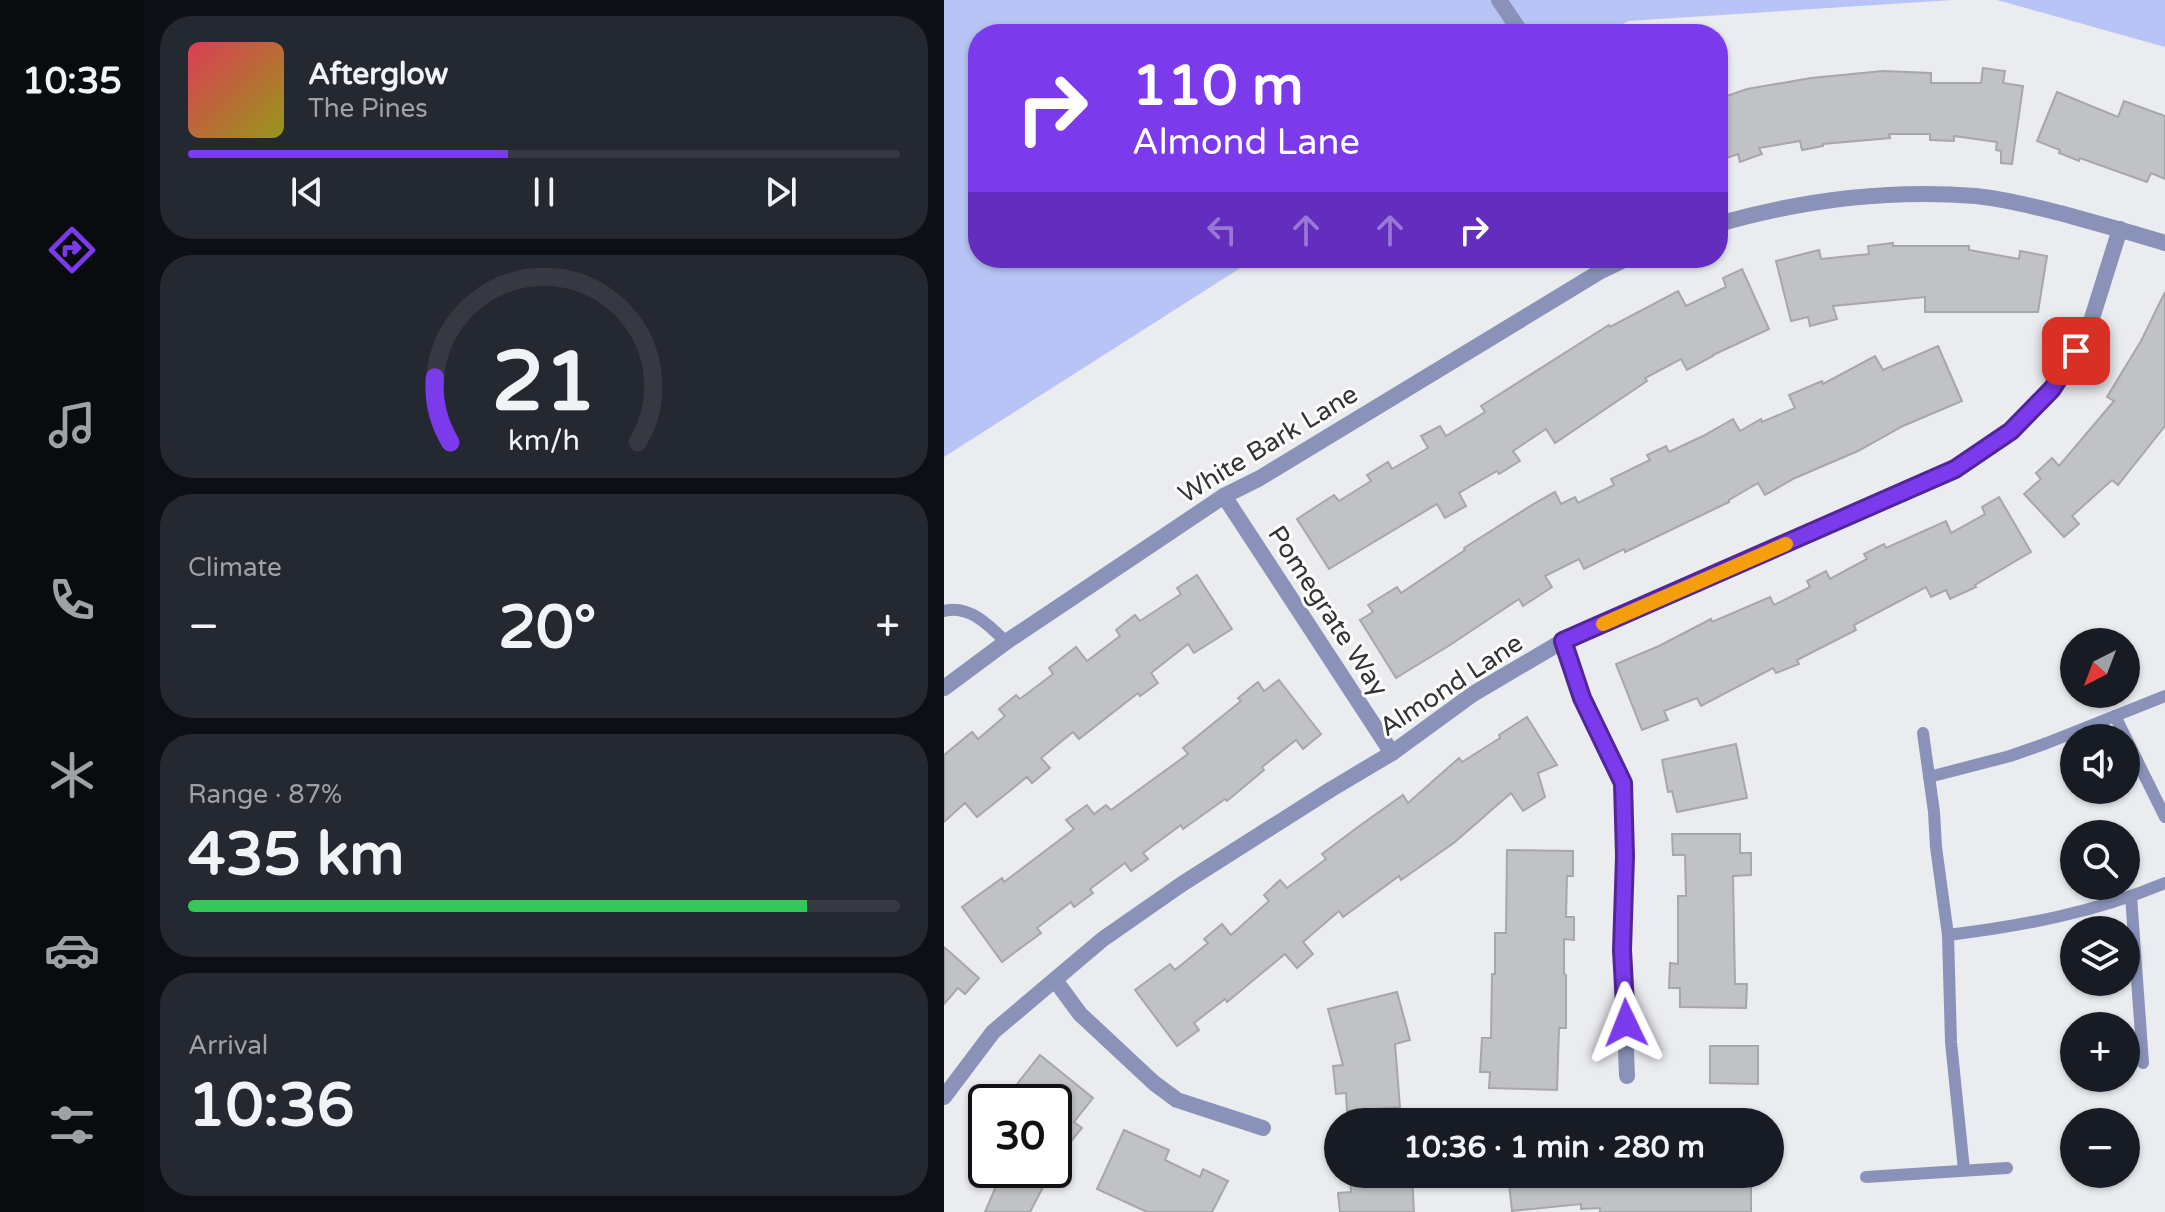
<!DOCTYPE html>
<meta charset="utf-8">
<style>
:root{--surface:#171b24;--page:#242831;--text:#f1f3f6;--muted:#9ea1a6;--line:#363941;--accent:#7c3aed}
body{margin:0;font-family:"Varela Round",sans-serif;background:var(--page);color:var(--text);height:100vh;display:flex;flex-direction:column;font-size:30px;white-space:nowrap}
*{box-sizing:border-box;margin:0}
p{font-size:26px;color:var(--muted)}
.icon{flex:none;width:44px;height:44px;fill:none;stroke:currentColor;stroke-width:2;stroke-linecap:round;stroke-linejoin:round}
.map{position:relative;flex:1;overflow:hidden}
.side{display:flex;flex-direction:column;gap:16px;padding:16px;background:#0d0f14;width:800px}
.side>*{flex:none}
.top-card{position:absolute;left:24px;top:24px;width:760px;height:244px;border-radius:32px;box-shadow:0 2px 6px #0004;background:#7c3aed;color:#fff;overflow:hidden}
.needle{width:52px;rotate:222deg}
.buttons{position:absolute;left:1116px;top:628px;display:grid;gap:16px}
.buttons a{display:grid;place-items:center;width:80px;height:80px;border-radius:50%;background:var(--surface);box-shadow:0 2px 6px #0004;font-size:40px}
.speed{position:absolute;left:24px;top:1084px;display:flex;gap:16px;font-size:40px;font-weight:700;text-align:center}
.speed>*{display:grid;place-content:center;width:104px;height:104px;border-radius:50%;background:var(--surface);box-shadow:0 2px 6px #0004;line-height:1}
.speed .limit{border:4px solid #111;border-radius:12px;background:#fff;color:#111}
.pin{position:absolute;display:grid;place-items:center;width:68px;height:68px;color:#fff;margin:-34px;border-radius:16px;box-shadow:0 4px 12px #0006}
.me{position:absolute;width:88px;margin:-44px;rotate:358deg;stroke-linejoin:round;filter:drop-shadow(0 0 6px #0008)}
.turn{display:flex;align-items:center;gap:28px;height:168px;padding:0 32px;font-size:36px}
.turn .icon{width:104px;height:104px;stroke-width:2.5}
.turn b{display:block;font-size:56px;line-height:68px}
.lanes{display:flex;align-items:center;height:76px;padding:0 32px;background:#0003;justify-content:center;gap:40px;direction:ltr}
.lanes .off{opacity:.35}
.big{font-size:60px;font-weight:700;line-height:1.1}
.side .tile{flex:1;display:flex;flex-direction:column;justify-content:center;gap:12px;min-width:0;padding:0 28px;border-radius:32px;background:var(--page)}
.side .dial{align-items:center;gap:0}
.dial svg{height:208px;overflow:visible;fill:none;stroke:var(--line);stroke-width:7;stroke-linecap:round;text-anchor:middle}
.dial text{fill:var(--text);stroke:none}
.song{display:flex;align-items:center;gap:24px}
.cover{width:96px;height:96px;border-radius:12px;background:linear-gradient(135deg,hsl(350 70% 55%),hsl(60 70% 35%))}
.played{height:8px;border-radius:4px;background:linear-gradient(90deg,var(--accent) 45%,var(--line) 45%)}
.keys{display:flex;justify-content:space-around;direction:ltr}
.heat{display:flex;justify-content:space-between;align-items:center;font-size:44px;direction:ltr}
.charge{height:12px;border-radius:6px;background:linear-gradient(90deg,#34c759 87%,var(--line) 0)}
.trip{position:absolute;left:380px;top:1108px;width:460px;height:80px;border-radius:40px;background:var(--surface);box-shadow:0 2px 6px #0004;font-weight:700;line-height:80px;text-align:center}
main{display:flex;flex:1;min-height:0}
.tab-bar{display:flex;flex-direction:column;width:144px;justify-content:space-around;align-items:center;background:#090b0e;color:var(--muted)}
.tab-bar .icon{width:56px;height:56px}
.tab-bar .active{color:var(--accent)}
.tab-bar b{font-size:36px;color:var(--text)}
.map>svg:first-child{display:block}
</style>
<main>
<nav class="tab-bar">
<b>10:35</b>
<svg class="icon active" aria-label="directions" viewBox="0 0 24 24"><path d="M12 3l9 9-9 9-9-9zM9 14v-3h6M13 9l2 2-2 2"/></svg>
<svg class="icon" aria-label="music" viewBox="0 0 24 24"><path d="M9 18V5l10-2v13"/><circle cx="6" cy="18" r="3"/><circle cx="16" cy="16" r="3"/></svg>
<svg class="icon" aria-label="phone" viewBox="0 0 24 24"><path d="M5 4h4l2 5-3 2q2 4 5 5l2-3 5 2v4C11 20 4 13 5 4z"/></svg>
<svg class="icon" aria-label="climate" viewBox="0 0 24 24"><path d="M12 3v18M4 7l16 10M4 17L20 7"/></svg>
<svg class="icon" aria-label="car" viewBox="0 0 24 24"><path d="M5 17H2v-5l4-1 3-4h7l3 4 3 1v5h-3M9 17h6M6 11h13"/><circle cx="7" cy="17" r="2"/><circle cx="17" cy="17" r="2"/></svg>
<svg class="icon" aria-label="filters" viewBox="0 0 24 24"><path d="M4 7h16M4 17h16"/><circle cx="9" cy="7" r="2"/><circle cx="15" cy="17" r="2"/></svg>
</nav>
<section class="side">
<div class="tile">
<div class="song"><i class="cover"></i><div><b>Afterglow</b><p>The Pines</p></div></div>
<div class="played"></div>
<div class="keys"><svg class="icon" aria-label="previous" viewBox="0 0 24 24"><path d="M18 5L8 12l10 7zM5 5v14"/></svg><svg class="icon" aria-label="pause" viewBox="0 0 24 24"><path d="M8 5v14M16 5v14"/></svg><svg class="icon" aria-label="next" viewBox="0 0 24 24"><path d="M6 5l10 7-10 7zM19 5v14"/></svg></div>
</div>
<div class="tile dial"><svg viewBox="0 0 100 80">
<path d="M14 69A42 42 0 1 1 86 69"/>
<path d="M14 69A42 42 0 0 1 8 44" stroke="#7c3aed"/>
<text x="50" y="56" font-size="32" font-weight="700">21</text>
<text x="50" y="72" font-size="11">km/h</text>
</svg></div>
<div class="tile"><p>Climate</p>
<div class="heat"><a>−</a><b class="big">20°</b><a>+</a></div>
</div>
<div class="tile"><p>Range · 87%</p><b class="big">435 km</b><div class="charge"></div></div>
<div class="tile"><p>Arrival</p><b class="big">10:36</b></div>
</section>
<div class="map">
<svg width="1221" height="1212" viewBox="0 0 1221 1212">
<rect width="100%" height="100%" fill="#ebecf0"/>
<g fill="#b9c4f6">
<polygon points="0,0 1009,0 684,21 663,34 34,34 34,258 312,258 0,457"/>
<polygon points="1053,0 1221,0 1221,47"/>
</g>
<g fill="#c1c2c5" stroke="#a6a7aa" stroke-width="2">
<polygon points="1039,68 1061,71 1059,83 1079,86 1068,164 1057,163 1057,151 1052,150 1053,142 1010,136 1010,141 986,140 986,134 945,134 946,138 879,144 879,146 858,150 856,141 815,148 818,154 796,162 794,154 774,161 774,99 803,89 867,78 939,71 987,73 987,83 1037,83"/>
<polygon points="1113,92 1174,117 1180,101 1221,116 1221,179 1207,173 1203,182 1136,158 1135,161 1115,153 1116,150 1093,141"/>
<polygon points="949,243 949,246 1025,246 1025,250 1075,259 1076,251 1103,256 1094,312 981,312 981,297 889,306 893,319 866,326 864,317 847,321 832,261 875,250 877,259 925,254 924,246"/>
<polygon points="798,269 825,329 769,355 769,356 743,370 737,359 701,378 703,381 611,443 602,429 569,451 576,461 555,474 553,471 515,493 522,506 501,518 493,504 385,569 353,519 390,495 395,501 427,481 423,475 444,462 448,469 484,448 477,436 496,426 502,436 541,412 537,406 665,325 666,327 734,291 742,306 782,287 779,278"/>
<polygon points="1221,292 1221,426 1174,485 1168,480 1128,516 1135,524 1120,537 1080,494 1097,479 1092,473 1108,458 1115,466 1170,401 1163,397 1197,341"/>
<polygon points="994,346 1018,401 959,426 914,451 851,478 821,495 814,483 785,500 785,502 681,552 680,549 640,569 635,559 601,576 608,587 579,606 575,599 506,645 452,678 416,620 429,612 424,605 453,587 457,593 521,550 520,548 591,503 611,492 617,504 631,497 634,503 670,485 667,479 706,460 703,455 722,446 725,452 759,436 789,419 796,431 817,419 818,422 851,408 845,395 878,381 879,384 931,356 939,370"/>
<polygon points="1055,497 1087,552 1031,585 1032,587 1006,599 1002,590 987,597 982,587 910,625 912,630 853,660 855,664 832,673 829,668 757,706 753,698 720,711 724,720 698,730 672,664 715,646 767,619 768,622 826,597 830,605 866,587 863,581 882,571 886,579 923,559 920,554 940,544 942,548 1002,521 1007,533 1041,514 1038,507"/>
<polygon points="253,575 288,629 250,653 244,644 207,673 214,683 196,696 194,693 135,739 129,732 97,758 106,768 88,783 83,777 33,817 21,803 0,822 0,755 28,732 34,739 61,716 55,709 72,695 76,699 109,674 105,668 132,647 143,661 176,636 172,630 191,615 196,621 237,594 233,588"/>
<polygon points="335,680 377,734 359,749 352,740 318,767 320,770 283,801 281,799 239,829 237,825 199,853 204,859 187,871 181,863 146,889 149,893 130,907 127,902 93,928 97,933 58,962 18,907 58,878 60,882 130,829 122,820 143,805 150,814 162,805 167,810 244,754 239,748 297,701 294,698 314,682 320,691"/>
<polygon points="583,717 613,765 594,773 601,797 579,811 567,793 511,842 457,880 455,876 399,917 395,911 359,942 369,954 353,968 341,954 283,1002 281,999 250,1023 255,1030 233,1046 191,990 226,964 231,970 264,943 260,939 278,924 287,935 325,901 320,895 336,880 343,888 382,859 378,854 418,824 459,795 464,803 515,758 518,762 556,738 555,735"/>
<polygon points="792,744 803,798 733,812 728,791 724,792 718,760"/>
<polygon points="728,834 796,834 796,853 807,853 807,875 789,876 791,984 803,984 802,1008 736,1007 736,988 725,988 726,963 734,964 734,896 742,896 741,855 729,855"/>
<polygon points="563,850 629,851 629,876 623,876 622,917 630,917 630,940 620,939 620,974 622,975 622,1028 615,1028 613,1090 545,1088 546,1072 536,1072 538,1038 547,1038 548,974 551,974 551,933 562,933"/>
<polygon points="0,947 35,978 21,994 14,988 0,1004"/>
<polygon points="453,992 466,1040 451,1044 456,1107 403,1111 402,1093 392,1094 389,1066 399,1065 384,1009"/>
<polygon points="766,1046 814,1046 814,1084 766,1083"/>
<polygon points="96,1055 149,1098 130,1122 138,1128 110,1162 110,1102 77,1102 66,1093"/>
<polygon points="180,1130 225,1150 221,1160 256,1177 259,1169 284,1181 268,1212 203,1212 153,1189"/>
<polygon points="59,1170 108,1170 86,1212 41,1212"/>
<polygon points="406,1174 468,1174 470,1212 396,1212 394,1193 407,1192"/>
<polygon points="564,1174 807,1174 807,1212 656,1212 656,1208 637,1209 637,1204 568,1211"/>
</g>
<g fill="none" stroke-linecap="round" stroke-linejoin="round">
<g stroke="#8a92b9" stroke-width="12">
<path d="M0,611c25,-7 46,15 62,31"/>
<polyline points="1171,716 1221,817"/>
<polyline points="979,733 990,812 992,847 1004,935 1007,1042 1020,1170"/>
<polyline points="985,777 1066,756 1103,743 1221,696"/>
<polyline points="1187,896 1199,1063"/>
<path d="M1004,935c75,-9 148,-23 217,-52"/>
<polyline points="922,1177 1063,1168"/>
</g>
<g stroke="#8a92b9" stroke-width="16">
<polyline points="555,0 578,34"/>
<path d="M774,224c84,-24 171,-35 258,-28 29,3 56,10 84,17 35,10 70,19 105,30"/>
<polyline points="280,496 448,753"/>
<polyline points="619,641 638,698 679,783 681,856 678,950 683,1076"/>
<polyline points="0,688 62,642 280,496 316,478 657,271 684,258"/>
<polyline points="111,980 136,1014 210,1083 233,1100 319,1128"/>
<polyline points="0,1097 49,1032 159,939 238,884 386,790 448,753 529,694 619,641 1011,469 1067,431 1108,389 1144,331 1176,229"/>
</g>
</g>
<g fill="none" stroke-linecap="round" stroke-linejoin="round">
<g stroke="#51269a" stroke-width="20">
<polyline id="route" points="682,1023 678,950 681,856 679,783 638,698 619,641 1011,469 1067,431 1108,389 1132,351"/>
</g>
<use href="#route" stroke="#7c3aed" stroke-width="14"/>
<polyline stroke="#f59e0b" stroke-width="14" points="659,624 842,544"/>
</g>
<g text-anchor="middle" dominant-baseline="central" stroke-width="6" stroke-linejoin="round" paint-order="stroke">
<g font-size="26" fill="#343435" stroke="#fff">
<text transform="translate(324 444) rotate(-31)">White Bark Lane</text>
<text transform="translate(384 611) rotate(57)">Pomegrate Way</text>
<text transform="translate(507 685) rotate(-33)">Almond Lane</text>
</g>
</g>
</svg>
<div class="buttons">
<a><svg class="needle" viewBox="-14 -14 28 28"><path d="M0-13l5 13h-10z" fill="#e53935"/><path d="M0 13l5-13h-10z" fill="#9ea1a6"/></svg></a>
<a><svg class="icon" aria-label="sound" viewBox="0 0 24 24"><path d="M4 9h4l5-4v14l-5-4H4zM17 9q2 3 0 6"/></svg></a>
<a><svg class="icon" aria-label="search" viewBox="0 0 24 24"><circle cx="10" cy="10" r="6"/><path d="M15 15l6 6"/></svg></a>
<a><svg class="icon" aria-label="layers" viewBox="0 0 24 24"><path d="M12 4l9 5-9 5-9-5zM3 14l9 5 9-5"/></svg></a>
<a>+</a>
<a>−</a>
</div>
<div class="speed"><div class="limit">30</div></div>
<div class="pin" style="left:1132px;top:351px;background:#d93025"><svg class="icon" aria-label="arrive" viewBox="0 0 24 24"><path d="M6 21V4h12l-3 4 3 4H6"/></svg></div>
<svg class="me" style="left:682px;top:1023px" viewBox="-20 -20 40 40"><path d="M0-17L14 15 0 8-14 15z" fill="#7c3aed" stroke="#fff" stroke-width="4"/></svg>
<div class="trip">10:36 · 1 min · 280 m</div>
<div class="top-card">
<div class="turn"><svg class="icon" aria-label="right" viewBox="0 0 24 24"><path d="M7 20v-9h11M14 6l5 5-5 5"/></svg><div><b>110 m</b>Almond Lane</div></div>
<div class="lanes"><svg class="icon off" aria-label="left" viewBox="0 0 24 24"><path d="M17 20v-9H6M10 6l-5 5 5 5"/></svg><svg class="icon off" aria-label="ahead" viewBox="0 0 24 24"><path d="M12 20V5M6 11l6-6 6 6"/></svg><svg class="icon off" aria-label="ahead" viewBox="0 0 24 24"><path d="M12 20V5M6 11l6-6 6 6"/></svg><svg class="icon" aria-label="right" viewBox="0 0 24 24"><path d="M7 20v-9h11M14 6l5 5-5 5"/></svg></div>
</div>
</div>
</main>
